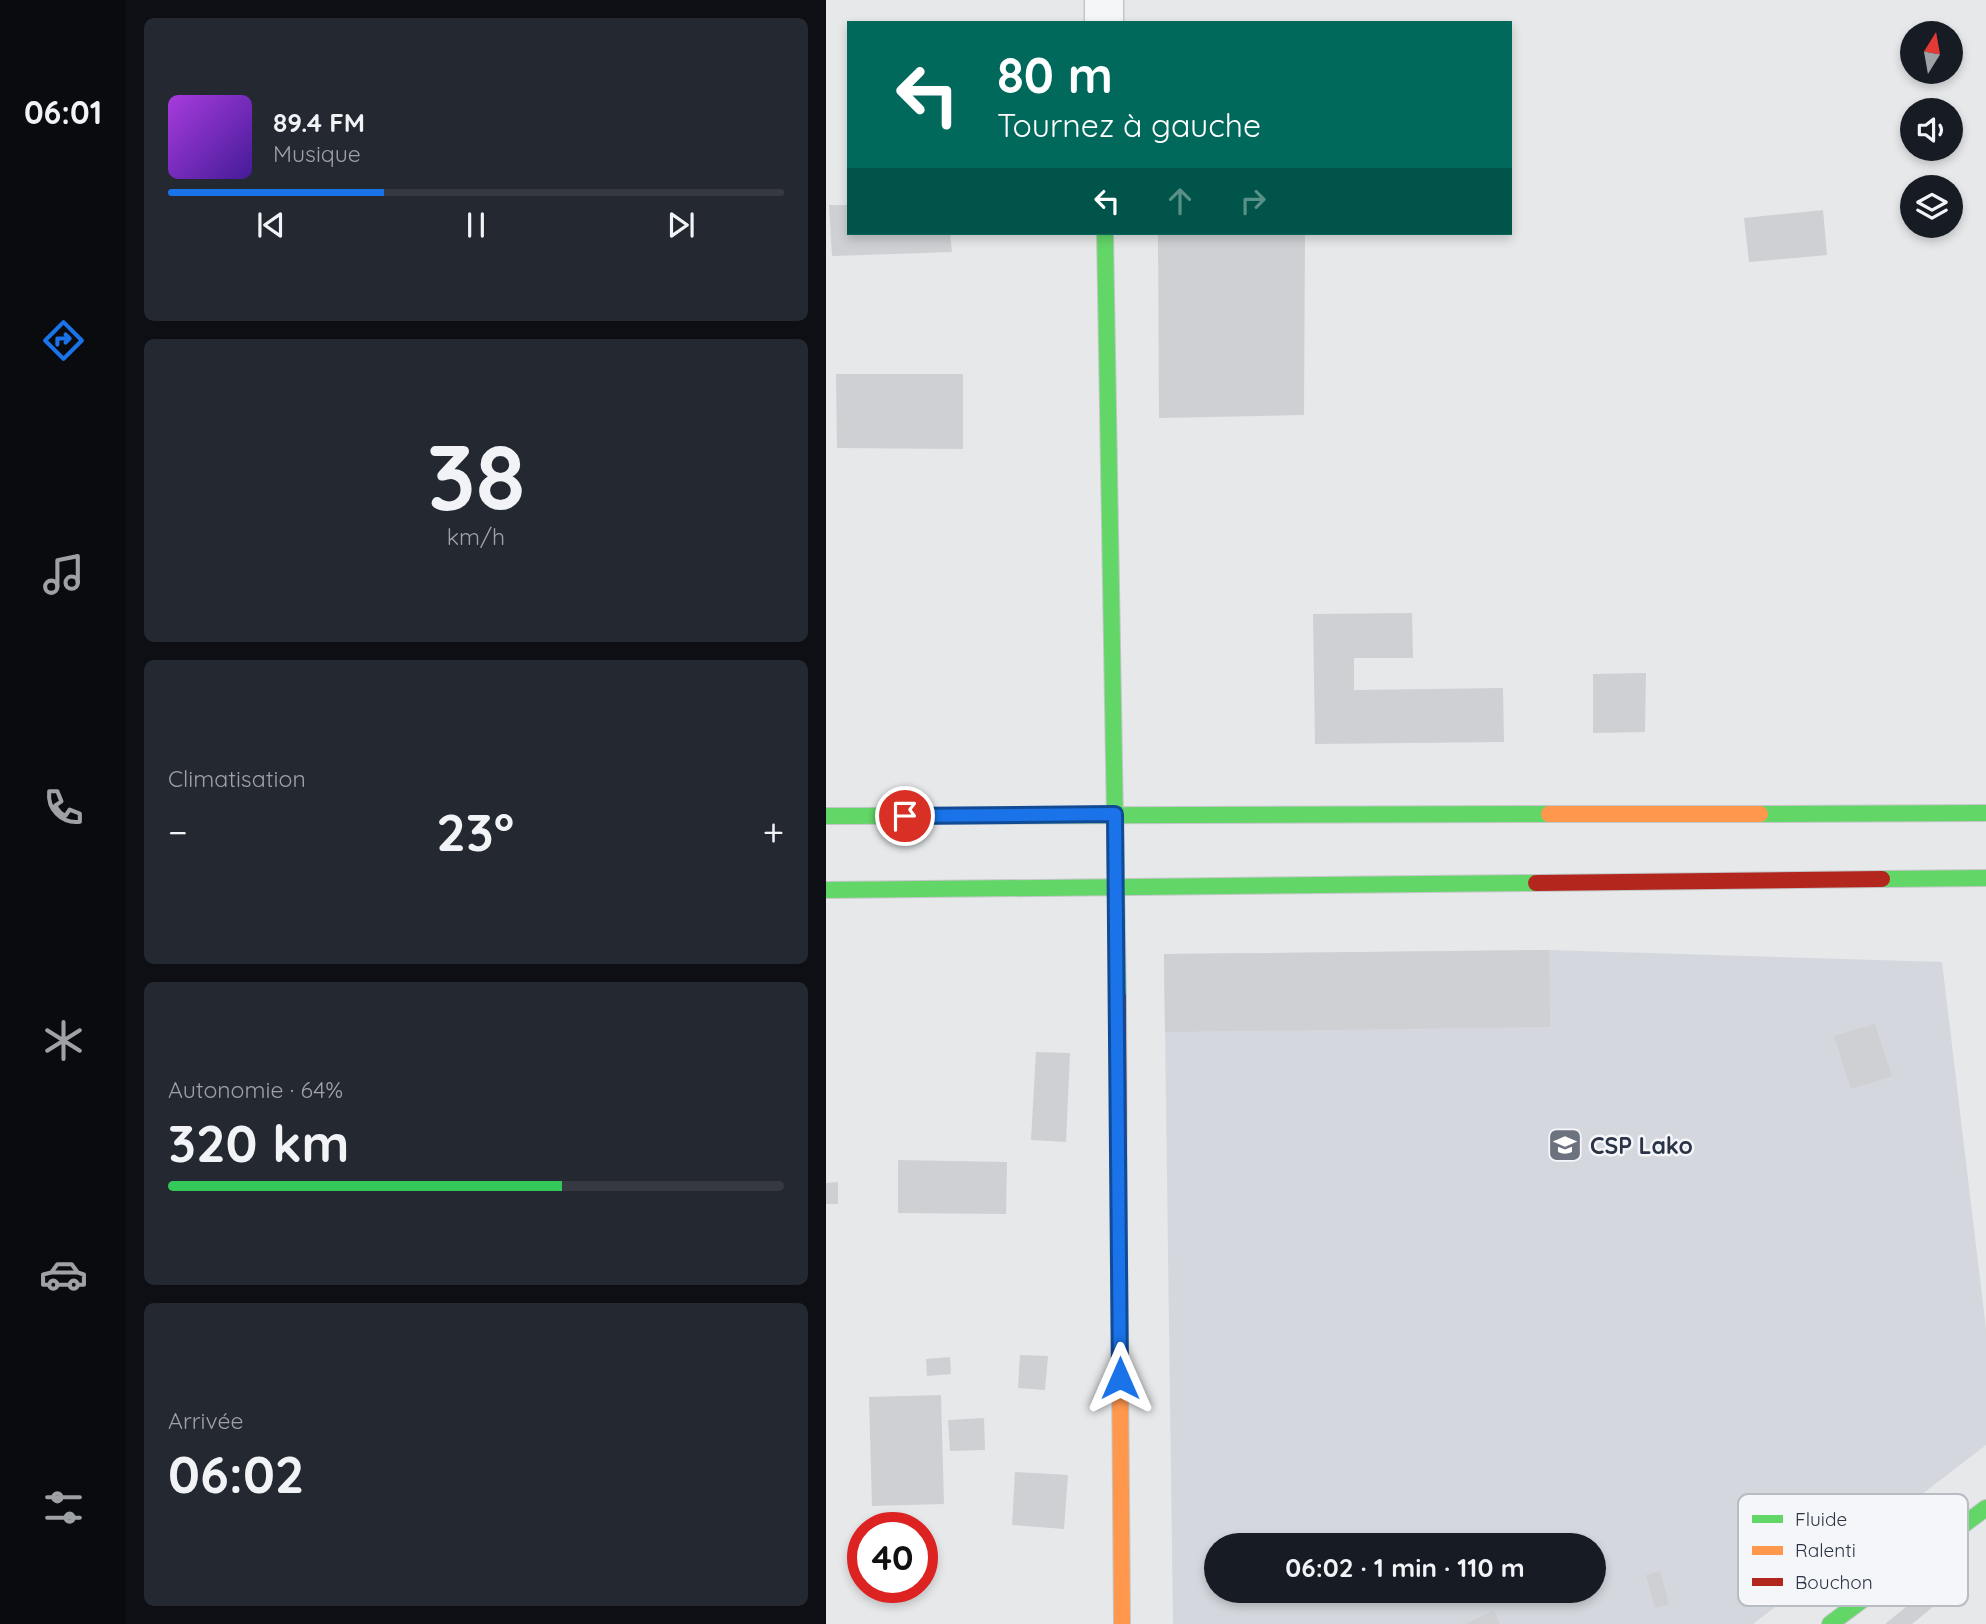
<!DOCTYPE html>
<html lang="fr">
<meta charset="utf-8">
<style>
:root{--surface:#171b24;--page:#242831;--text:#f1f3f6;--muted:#9ea1a6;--line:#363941;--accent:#1a73e8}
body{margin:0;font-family:Quicksand,sans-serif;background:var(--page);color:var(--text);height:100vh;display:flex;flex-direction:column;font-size:26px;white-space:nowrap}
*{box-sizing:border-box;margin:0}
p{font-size:23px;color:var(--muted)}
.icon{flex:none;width:38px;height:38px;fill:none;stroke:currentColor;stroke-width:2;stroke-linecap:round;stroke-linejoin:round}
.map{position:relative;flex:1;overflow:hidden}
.drawer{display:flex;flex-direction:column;gap:18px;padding:18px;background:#0d0f14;width:700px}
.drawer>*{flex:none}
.top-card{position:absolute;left:21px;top:21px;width:665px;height:214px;border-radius:0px;box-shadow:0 4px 10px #0003;background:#00695c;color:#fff;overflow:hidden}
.needle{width:46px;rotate:11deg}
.tools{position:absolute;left:1074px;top:21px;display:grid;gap:14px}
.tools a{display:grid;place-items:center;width:63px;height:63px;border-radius:50%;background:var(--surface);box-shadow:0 4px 10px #0003;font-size:35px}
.speed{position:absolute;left:21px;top:1512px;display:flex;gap:14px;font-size:35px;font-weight:700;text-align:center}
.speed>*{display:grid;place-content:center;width:91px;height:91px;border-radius:50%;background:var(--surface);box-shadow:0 4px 10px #0003;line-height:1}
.speed .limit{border:10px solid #d22;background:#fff;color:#111}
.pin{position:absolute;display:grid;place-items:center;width:60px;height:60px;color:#fff;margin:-30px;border:4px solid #fff;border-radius:50%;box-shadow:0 2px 7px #0007}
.me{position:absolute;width:77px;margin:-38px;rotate:0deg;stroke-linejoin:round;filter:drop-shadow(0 0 5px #0008)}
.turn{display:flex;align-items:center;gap:24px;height:147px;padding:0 35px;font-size:32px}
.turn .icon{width:91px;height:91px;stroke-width:2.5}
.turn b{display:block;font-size:49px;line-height:60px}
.lanes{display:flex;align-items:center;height:66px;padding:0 35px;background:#0003;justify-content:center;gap:35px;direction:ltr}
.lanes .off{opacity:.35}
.big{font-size:52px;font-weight:800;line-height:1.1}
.drawer .tile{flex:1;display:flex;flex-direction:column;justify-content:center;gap:10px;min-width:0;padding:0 24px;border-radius:10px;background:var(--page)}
.drawer .dial{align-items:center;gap:0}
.dial b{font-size:91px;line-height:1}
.song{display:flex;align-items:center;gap:21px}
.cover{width:84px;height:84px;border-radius:10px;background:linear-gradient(135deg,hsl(280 70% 55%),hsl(260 70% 35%))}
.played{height:7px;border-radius:4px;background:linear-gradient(90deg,var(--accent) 35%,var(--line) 35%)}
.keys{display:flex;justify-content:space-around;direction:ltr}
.heat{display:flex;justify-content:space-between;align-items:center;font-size:38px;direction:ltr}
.charge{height:10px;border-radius:5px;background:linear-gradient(90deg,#34c759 64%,var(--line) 0)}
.trip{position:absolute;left:378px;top:1533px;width:402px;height:70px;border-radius:35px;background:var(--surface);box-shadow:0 4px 10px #0003;font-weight:800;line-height:70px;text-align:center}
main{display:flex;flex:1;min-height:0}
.dock{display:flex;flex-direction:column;width:126px;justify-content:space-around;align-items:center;background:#090b0e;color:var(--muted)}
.dock .icon{width:49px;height:49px}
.dock .current{color:var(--accent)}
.dock b{font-size:32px;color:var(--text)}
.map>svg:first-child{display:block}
</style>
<main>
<nav class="dock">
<b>06:01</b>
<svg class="icon current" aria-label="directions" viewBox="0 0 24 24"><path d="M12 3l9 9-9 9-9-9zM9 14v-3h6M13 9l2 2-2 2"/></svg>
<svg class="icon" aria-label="music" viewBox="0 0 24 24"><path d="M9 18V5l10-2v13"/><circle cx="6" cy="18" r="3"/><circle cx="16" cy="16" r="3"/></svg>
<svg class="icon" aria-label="phone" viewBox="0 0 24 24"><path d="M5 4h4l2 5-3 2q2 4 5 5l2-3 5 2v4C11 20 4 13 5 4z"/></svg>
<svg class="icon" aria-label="climate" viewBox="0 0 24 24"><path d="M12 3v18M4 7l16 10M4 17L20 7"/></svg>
<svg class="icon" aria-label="car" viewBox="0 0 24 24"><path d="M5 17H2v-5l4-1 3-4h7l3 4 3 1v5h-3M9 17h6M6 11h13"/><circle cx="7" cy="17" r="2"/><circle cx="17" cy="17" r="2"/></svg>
<svg class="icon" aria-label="filters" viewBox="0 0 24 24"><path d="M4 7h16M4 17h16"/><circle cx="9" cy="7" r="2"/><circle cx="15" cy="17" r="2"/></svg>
</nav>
<section class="drawer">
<div class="tile">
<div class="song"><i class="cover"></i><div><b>89.4 FM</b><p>Musique</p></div></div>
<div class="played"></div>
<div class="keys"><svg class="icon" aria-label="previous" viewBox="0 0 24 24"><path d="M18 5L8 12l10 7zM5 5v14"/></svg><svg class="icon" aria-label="pause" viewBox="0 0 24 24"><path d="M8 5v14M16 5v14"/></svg><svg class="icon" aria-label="next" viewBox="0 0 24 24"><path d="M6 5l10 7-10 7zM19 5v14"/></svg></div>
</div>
<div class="tile dial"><b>38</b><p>km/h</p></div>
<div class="tile"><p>Climatisation</p>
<div class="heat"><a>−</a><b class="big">23°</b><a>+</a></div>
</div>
<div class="tile"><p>Autonomie · 64%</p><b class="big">320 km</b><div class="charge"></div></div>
<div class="tile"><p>Arrivée</p><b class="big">06:02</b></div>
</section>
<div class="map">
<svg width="1160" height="1624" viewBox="0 0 1160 1624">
<rect width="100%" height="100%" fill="#e6e8ea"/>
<path fill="#d4d7dd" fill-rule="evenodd" d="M723,950l393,12 44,367v116l-233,179h-580l-9,-670zM390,1545h378v46h-378z"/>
<g fill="#ced0d3">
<polygon points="3,205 23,205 23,233 124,233 126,252 6,256"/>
<polygon points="997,210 1001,255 923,262 918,218"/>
<polygon points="332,233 479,233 478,415 333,418"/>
<polygon points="10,374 137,374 137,449 11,448"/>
<polygon points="586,613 587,658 528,658 528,690 677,688 678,742 489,744 487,614"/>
<polygon points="820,673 819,732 767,733 767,674"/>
<polygon points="723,950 724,1027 339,1032 338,954"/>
<polygon points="1049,1024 1066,1076 1025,1089 1008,1036"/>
<polygon points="210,1052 244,1053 240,1142 205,1140"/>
<polygon points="72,1160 181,1162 180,1214 72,1213"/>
<polygon points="12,1182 12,1204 0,1204 0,1183"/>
<polygon points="194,1355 222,1356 219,1390 192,1388"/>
<polygon points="124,1357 125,1374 101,1376 100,1359"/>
<polygon points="115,1395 118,1504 46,1506 43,1397"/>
<polygon points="158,1418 159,1450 124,1451 122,1420"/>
<polygon points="189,1472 242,1475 238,1529 186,1525"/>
<polygon points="834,1571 843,1604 829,1608 820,1575"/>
<polygon points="1118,1576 1129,1589 1086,1624 1059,1624"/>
<polygon points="668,1611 674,1624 639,1624"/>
</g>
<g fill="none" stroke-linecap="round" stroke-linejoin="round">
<g stroke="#c4c6c8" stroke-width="41">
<polyline id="street" points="278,0 278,23"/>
</g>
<g stroke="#c4c6c8" stroke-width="18">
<g id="fast">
<polyline points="279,233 292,997"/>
<polyline points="934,814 1160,813"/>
<polyline points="0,816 723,814"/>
<polyline points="1056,879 1160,878"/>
<polyline points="0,890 710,883"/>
<polyline points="1004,1624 1160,1508"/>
</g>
</g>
<g stroke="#c4c6c8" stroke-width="18">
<g id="slow">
<polyline points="723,814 934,814"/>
<polyline points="293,1243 296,1624"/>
</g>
</g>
<g stroke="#c4c6c8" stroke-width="18">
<g id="jam">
<polyline points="710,883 1056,879"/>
<polyline points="292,997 293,1243"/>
</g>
</g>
<use href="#street" stroke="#f5f6f7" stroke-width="38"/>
<use href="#fast" stroke="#63d668" stroke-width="16"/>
<use href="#slow" stroke="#ff974d" stroke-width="16"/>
<use href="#jam" stroke="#b3261e" stroke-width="16"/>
</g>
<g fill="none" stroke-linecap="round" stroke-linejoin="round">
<g stroke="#114b97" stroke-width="18">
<polyline id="route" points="79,816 289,814 294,1378"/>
</g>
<use href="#route" stroke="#1a73e8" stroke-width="12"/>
</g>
<defs>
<g id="school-square" transform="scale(1.75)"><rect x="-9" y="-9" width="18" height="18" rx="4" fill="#6c737f" stroke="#f4f6f9"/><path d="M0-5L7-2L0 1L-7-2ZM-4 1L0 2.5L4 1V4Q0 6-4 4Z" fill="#fff"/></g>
</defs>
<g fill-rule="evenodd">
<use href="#school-square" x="739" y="1145"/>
</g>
<g text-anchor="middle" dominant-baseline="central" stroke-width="5" stroke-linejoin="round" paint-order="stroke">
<g font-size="23" font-weight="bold" fill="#2b3445" stroke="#f4f6f9" text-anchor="start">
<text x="764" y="1145">CSP Lako</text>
</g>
</g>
<rect x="912" y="1494" width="230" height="112" rx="10" fill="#f4f6f9" stroke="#b8bcc3" stroke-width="2"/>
<rect x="926" y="1515" width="31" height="8" fill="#63d668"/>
<rect x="926" y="1546" width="31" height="9" fill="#ff974d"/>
<rect x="926" y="1578" width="31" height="8" fill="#b3261e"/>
<g font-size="19" fill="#2b3445">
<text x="969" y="1526">Fluide</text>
<text x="969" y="1557">Ralenti</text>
<text x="969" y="1589">Bouchon</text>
</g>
</svg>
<div class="tools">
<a><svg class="needle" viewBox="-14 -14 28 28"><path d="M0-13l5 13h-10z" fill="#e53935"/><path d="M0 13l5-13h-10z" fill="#9ea1a6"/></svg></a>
<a><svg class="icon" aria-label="sound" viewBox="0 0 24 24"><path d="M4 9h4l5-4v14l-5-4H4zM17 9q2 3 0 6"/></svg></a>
<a><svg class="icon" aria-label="layers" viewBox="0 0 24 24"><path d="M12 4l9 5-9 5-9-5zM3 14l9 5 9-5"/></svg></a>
</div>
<div class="speed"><div class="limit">40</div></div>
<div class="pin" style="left:79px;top:816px;background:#d93025"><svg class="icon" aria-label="arrive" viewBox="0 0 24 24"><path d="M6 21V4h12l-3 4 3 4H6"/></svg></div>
<svg class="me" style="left:294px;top:1378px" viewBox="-20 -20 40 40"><path d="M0-17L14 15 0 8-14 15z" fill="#1a73e8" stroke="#fff" stroke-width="4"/></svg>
<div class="trip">06:02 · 1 min · 110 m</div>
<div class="top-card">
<div class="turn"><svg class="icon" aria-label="left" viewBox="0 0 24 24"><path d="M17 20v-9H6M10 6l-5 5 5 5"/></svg><div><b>80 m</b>Tournez à gauche</div></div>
<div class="lanes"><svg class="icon" aria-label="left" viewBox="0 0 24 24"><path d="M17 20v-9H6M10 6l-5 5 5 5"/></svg><svg class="icon off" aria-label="ahead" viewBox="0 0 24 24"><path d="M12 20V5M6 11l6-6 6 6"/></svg><svg class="icon off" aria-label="right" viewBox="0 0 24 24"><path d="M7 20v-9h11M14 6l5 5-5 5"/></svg></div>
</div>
</div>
</main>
